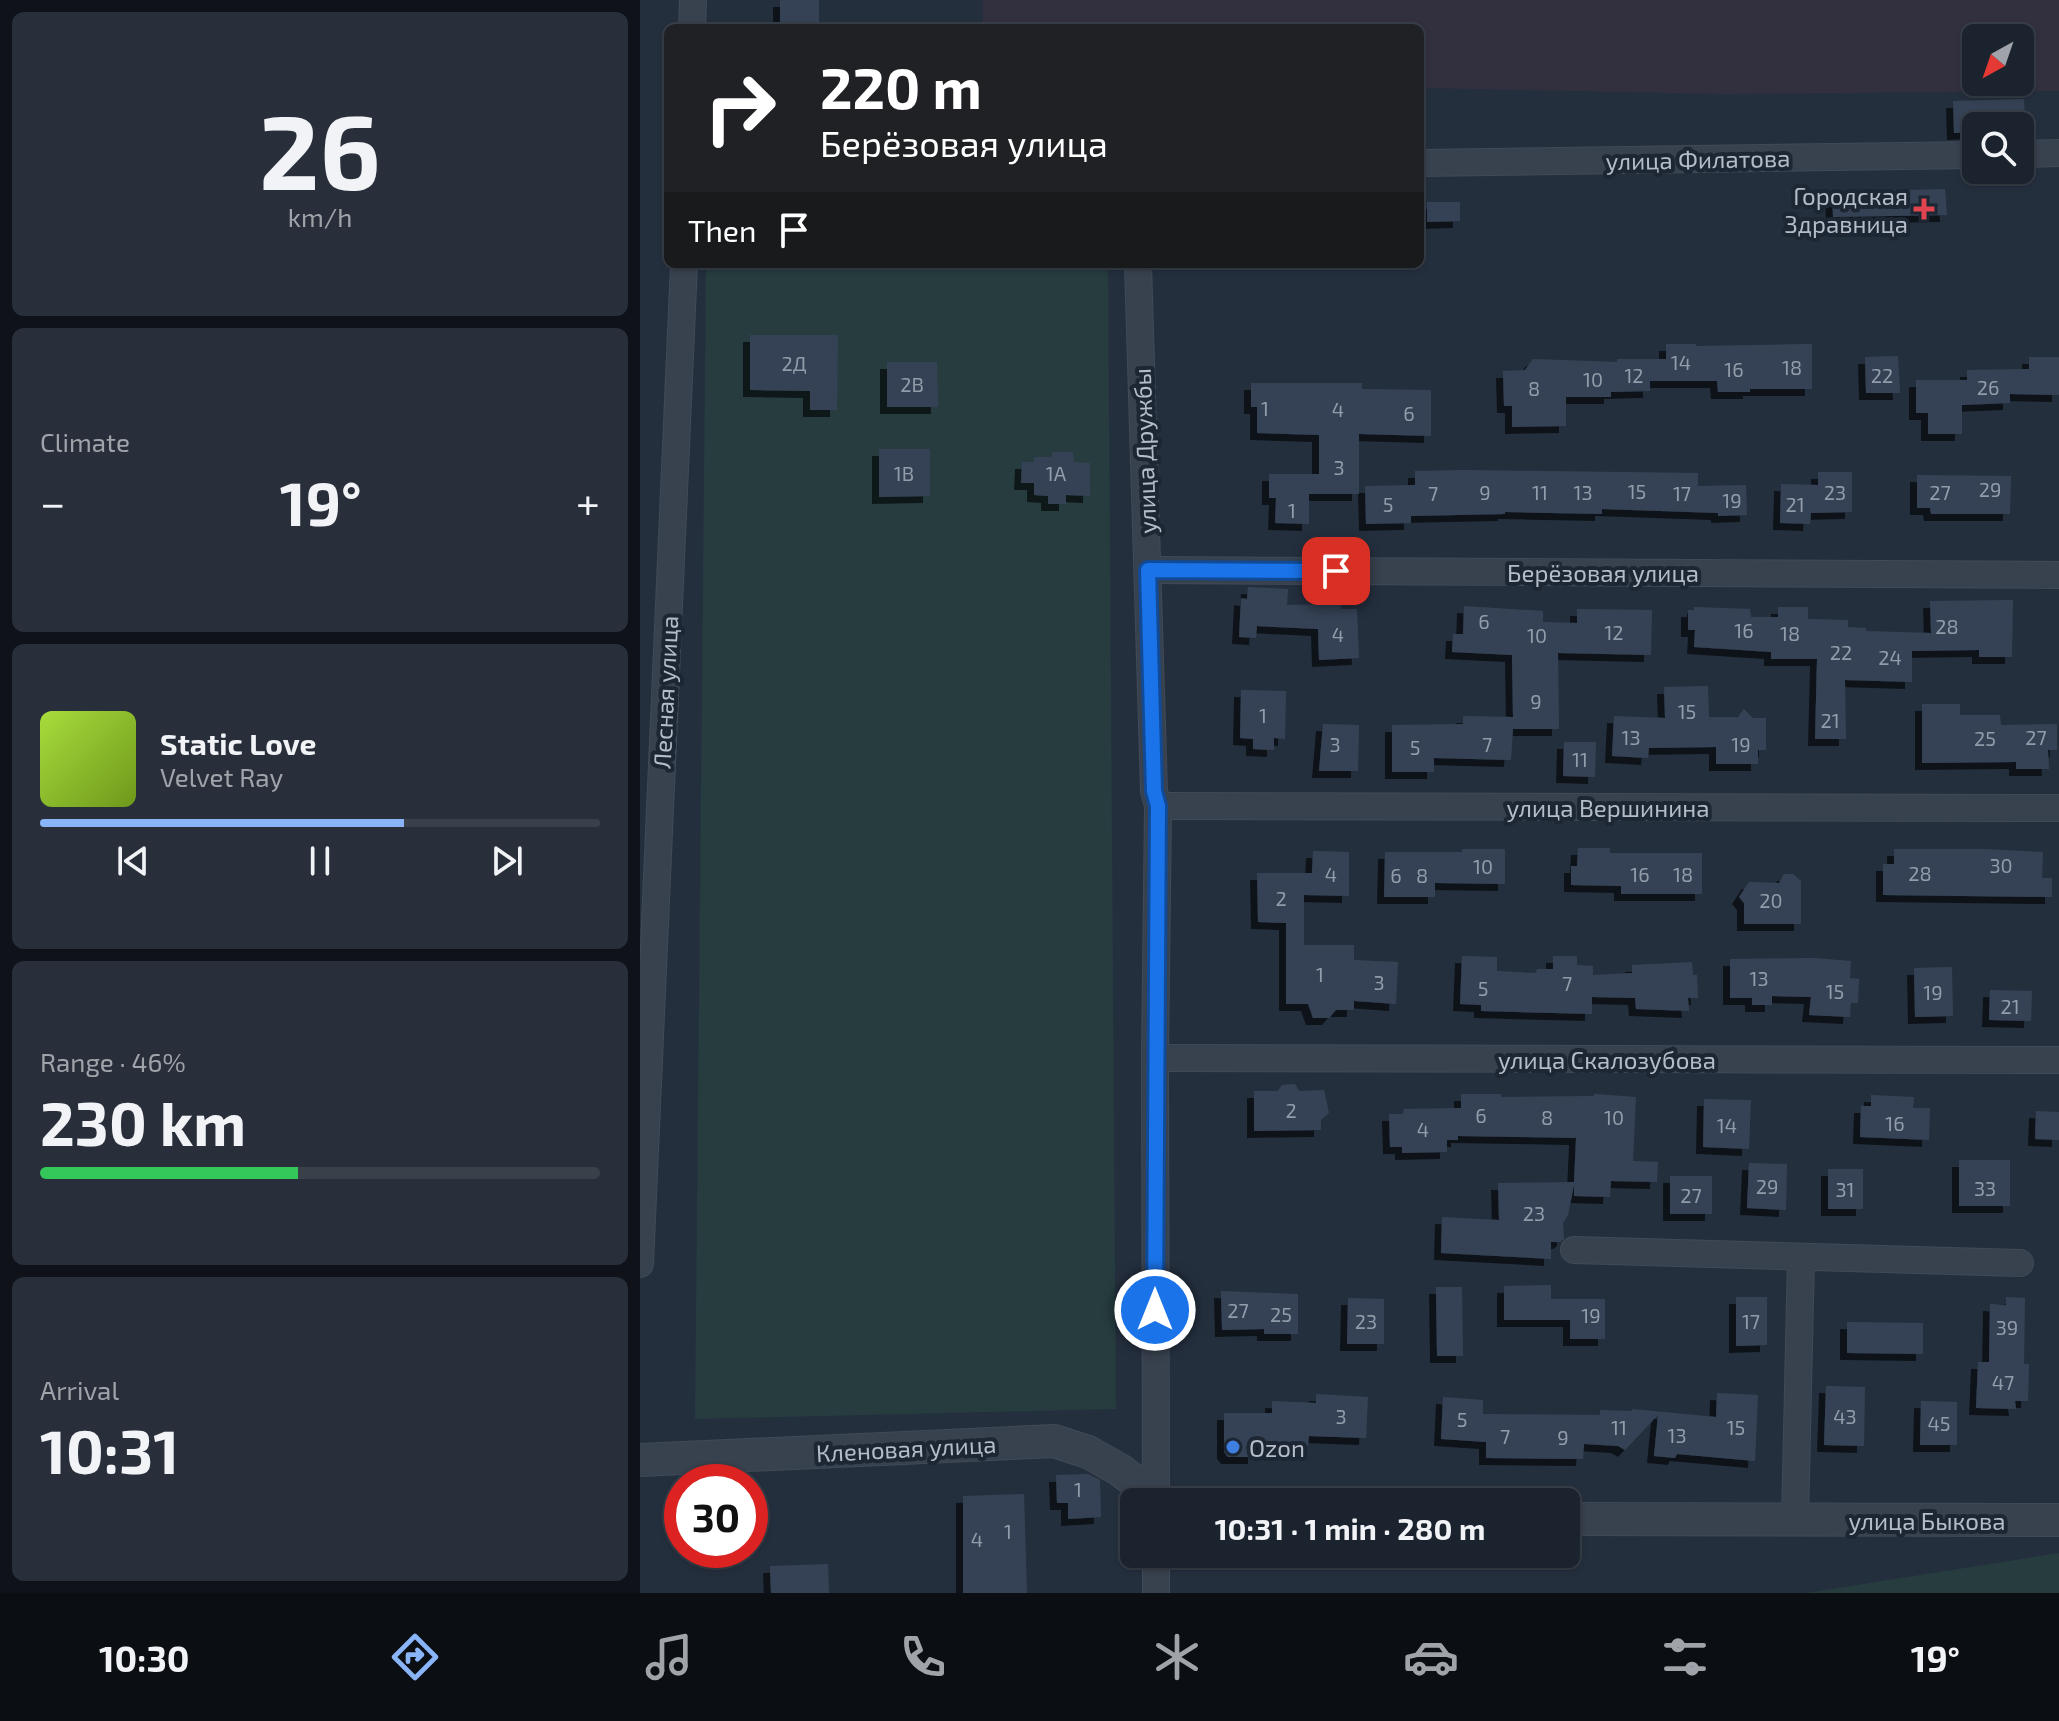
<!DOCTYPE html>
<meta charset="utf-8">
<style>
:root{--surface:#1b232e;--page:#282f3a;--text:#f1f3f6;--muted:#a0a4aa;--line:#39404a;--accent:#8ab4f8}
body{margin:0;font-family:"Exo 2",sans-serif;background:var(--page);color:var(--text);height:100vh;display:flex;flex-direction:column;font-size:30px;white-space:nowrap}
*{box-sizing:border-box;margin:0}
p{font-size:26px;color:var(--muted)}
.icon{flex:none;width:44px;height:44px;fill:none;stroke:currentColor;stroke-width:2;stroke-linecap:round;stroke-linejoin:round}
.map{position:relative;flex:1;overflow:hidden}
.details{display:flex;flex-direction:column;gap:12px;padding:12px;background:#0f1319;width:640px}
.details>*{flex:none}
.top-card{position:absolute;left:24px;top:24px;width:760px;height:244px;border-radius:12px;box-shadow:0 2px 6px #0004,0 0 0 2px var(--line);background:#202124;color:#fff;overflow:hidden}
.needle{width:52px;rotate:220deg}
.fabs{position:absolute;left:1322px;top:24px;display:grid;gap:16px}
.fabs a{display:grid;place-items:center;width:72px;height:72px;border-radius:12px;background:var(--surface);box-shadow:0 2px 6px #0004,0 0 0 2px var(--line);font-size:40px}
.speed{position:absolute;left:24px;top:1464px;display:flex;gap:16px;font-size:40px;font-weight:700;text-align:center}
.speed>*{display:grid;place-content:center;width:104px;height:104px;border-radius:50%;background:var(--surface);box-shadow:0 2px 6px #0004,0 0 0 2px var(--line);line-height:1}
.speed .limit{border:12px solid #d22;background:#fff;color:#111}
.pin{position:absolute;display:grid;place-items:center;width:68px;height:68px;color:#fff;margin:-34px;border-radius:16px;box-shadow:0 4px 12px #0006}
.me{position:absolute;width:88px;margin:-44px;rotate:0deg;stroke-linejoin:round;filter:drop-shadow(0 0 6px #0008)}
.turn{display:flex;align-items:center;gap:28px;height:168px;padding:0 24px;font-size:36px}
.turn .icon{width:104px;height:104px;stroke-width:2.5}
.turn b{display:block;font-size:56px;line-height:68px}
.then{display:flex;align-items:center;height:76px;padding:0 24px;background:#0003;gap:16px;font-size:30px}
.big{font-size:60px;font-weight:700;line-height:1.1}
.details .card{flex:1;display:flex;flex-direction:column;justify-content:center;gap:12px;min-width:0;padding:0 28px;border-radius:12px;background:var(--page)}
.details .dial{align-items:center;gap:0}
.dial b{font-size:104px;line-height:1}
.song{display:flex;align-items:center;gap:24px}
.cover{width:96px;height:96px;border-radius:12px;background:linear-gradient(135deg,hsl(80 70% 55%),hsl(80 70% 35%))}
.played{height:8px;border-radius:4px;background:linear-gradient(90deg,var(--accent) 65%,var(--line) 65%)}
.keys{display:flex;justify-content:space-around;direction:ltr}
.heat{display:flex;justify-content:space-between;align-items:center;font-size:44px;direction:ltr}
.charge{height:12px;border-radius:6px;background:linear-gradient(90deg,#34c759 46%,var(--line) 0)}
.trip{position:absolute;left:480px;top:1488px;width:460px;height:80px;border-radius:12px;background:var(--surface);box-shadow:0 2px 6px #0004,0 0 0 2px var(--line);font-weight:700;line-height:80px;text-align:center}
.dock{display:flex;height:128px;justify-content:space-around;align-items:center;background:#0b0e12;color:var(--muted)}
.dock .icon{width:56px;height:56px}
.dock .selected{color:var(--accent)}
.dock b{font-size:36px;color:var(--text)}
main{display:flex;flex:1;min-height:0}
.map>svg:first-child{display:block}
</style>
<main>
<section class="details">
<div class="card dial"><b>26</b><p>km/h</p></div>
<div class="card"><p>Climate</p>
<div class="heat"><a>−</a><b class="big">19°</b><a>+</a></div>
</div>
<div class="card">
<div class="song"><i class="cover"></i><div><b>Static Love</b><p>Velvet Ray</p></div></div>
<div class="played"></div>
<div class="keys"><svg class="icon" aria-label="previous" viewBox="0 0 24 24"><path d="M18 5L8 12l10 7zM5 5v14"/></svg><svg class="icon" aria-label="pause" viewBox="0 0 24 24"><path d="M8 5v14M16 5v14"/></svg><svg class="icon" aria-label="next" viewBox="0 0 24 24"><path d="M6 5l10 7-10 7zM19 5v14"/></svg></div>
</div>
<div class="card"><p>Range · 46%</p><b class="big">230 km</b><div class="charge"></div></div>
<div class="card"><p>Arrival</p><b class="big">10:31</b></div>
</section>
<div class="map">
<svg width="1419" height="1593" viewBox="0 0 1419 1593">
<defs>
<filter id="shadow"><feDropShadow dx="-7" dy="7" stdDeviation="0" flood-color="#0009"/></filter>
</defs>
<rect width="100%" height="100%" fill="#242f3e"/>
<path fill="#32303f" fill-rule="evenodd" d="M343,0h1076v91l-332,3 -307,-6v-60h-437zM1336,38h44v44h-44z"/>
<g fill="#263c3f">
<polygon points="66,264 468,264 476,1409 55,1419"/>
<polygon points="1419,1553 1419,1593 1166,1593"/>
</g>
<g fill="#364354" filter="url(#shadow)">
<rect x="140" y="0" width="39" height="28"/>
<polygon points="1384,99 1385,126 1336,126 1336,132 1314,133 1313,101"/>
<polygon points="1305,189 1307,215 1193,217 1192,192"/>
<polygon points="787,202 820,202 820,221 787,222"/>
<polygon points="110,335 198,335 197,410 170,410 170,391 110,390"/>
<polygon points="1026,344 1056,344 1056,346 1172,344 1172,389 1110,389 1110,392 1078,392 1077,381 1010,381 1010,391 971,392 971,397 926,397 926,426 872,427 872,406 864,406 863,371 885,370 893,359 977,362 977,359 1026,359"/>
<polygon points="1258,356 1260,393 1226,393 1225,357"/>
<polygon points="1389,357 1419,357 1419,395 1370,394 1370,403 1322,405 1322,434 1288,434 1288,413 1276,413 1276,380 1327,380 1327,370 1389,369"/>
<polygon points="247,362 297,362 298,407 247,407"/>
<polygon points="611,383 722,383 722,389 791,390 791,436 719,434 719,494 669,494 669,524 635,523 636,498 629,498 629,474 679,474 679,435 617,433 617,407 611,407"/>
<polygon points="239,449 290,449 290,496 239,497"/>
<polygon points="413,452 433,452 434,462 450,463 450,496 426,495 426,504 408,504 408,496 394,495 394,483 381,483 382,462 394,462 394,457 411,457"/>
<polygon points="825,470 1058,473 1058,486 1106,485 1107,515 1078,516 1078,513 962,509 962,514 865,512 865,514 771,516 771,523 726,524 725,486 775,485 775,471"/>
<polygon points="1178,472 1212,472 1212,512 1171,513 1170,524 1140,523 1141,484 1178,485"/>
<polygon points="1277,475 1371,476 1370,514 1291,514 1290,508 1277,508"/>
<polygon points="608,587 648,589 647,605 701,604 701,609 717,609 719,658 679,660 678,629 617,626 616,638 599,637 601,598 607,599"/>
<polygon points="1373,600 1372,657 1339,657 1339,650 1272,651 1272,682 1205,680 1206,739 1175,739 1177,659 1131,659 1131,652 1054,647 1055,630 1048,630 1048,610 1054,610 1054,607 1110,609 1111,617 1138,617 1138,607 1168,607 1168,619 1208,620 1208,627 1226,628 1226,631 1291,633 1290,601"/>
<polygon points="824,606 903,611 903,622 937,623 937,609 1012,610 1011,655 918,653 919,729 873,729 871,760 794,758 794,772 752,772 752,725 823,724 823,716 873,717 872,655 812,652 813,634 823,634"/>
<polygon points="1068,686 1069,717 1098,717 1104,709 1113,718 1126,718 1126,750 1118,750 1118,764 1076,764 1076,747 1009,748 1008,758 972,756 974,716 1025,718 1024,687"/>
<polygon points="601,690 646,691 645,739 634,738 634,750 613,749 613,739 600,738"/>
<polygon points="1282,704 1320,704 1320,715 1360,715 1361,725 1417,724 1417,750 1408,750 1409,769 1376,769 1376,762 1282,763"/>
<polygon points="683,724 719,725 718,771 679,771"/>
<polygon points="924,742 956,742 955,777 923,776"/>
<polygon points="938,848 970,848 970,853 1062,853 1062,894 981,894 981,886 931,885 931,866 937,866"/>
<polygon points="822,849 865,849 865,884 795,883 795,897 744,897 745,852 822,852"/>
<polygon points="1254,849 1344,849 1403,852 1402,878 1412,878 1412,897 1243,895 1243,864 1254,864"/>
<polygon points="673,851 709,852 709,896 664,895 664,945 714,945 714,960 758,962 756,1004 714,1001 714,1010 696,1010 689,1018 673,1018 668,1004 646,1004 646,923 618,922 617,873 672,873"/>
<polygon points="1144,874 1153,874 1161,881 1161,924 1104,924 1104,903 1099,897 1109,882 1139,883"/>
<polygon points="822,956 857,957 857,971 896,973 897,969 913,969 913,956 937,956 937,965 953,966 953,975 992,973 992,965 1052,962 1053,975 1057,975 1058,998 1048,998 1049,1011 996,1009 995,998 952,997 952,1014 841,1011 841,1005 820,1004"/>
<polygon points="1173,958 1211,961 1210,978 1219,979 1218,1003 1211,1003 1210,1017 1169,1015 1171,997 1132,996 1132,1005 1112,1005 1112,998 1090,998 1090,959"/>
<polygon points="1312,967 1313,1016 1275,1017 1274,968"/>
<polygon points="1350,990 1392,991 1391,1021 1349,1020"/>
<polygon points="655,1084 659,1091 684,1090 689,1113 681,1120 681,1130 614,1131 614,1091 638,1091 642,1085"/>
<polygon points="821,1094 861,1094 861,1097 954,1096 954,1094 996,1097 993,1161 1018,1162 1017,1182 971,1181 970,1197 934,1196 934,1185 928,1215 923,1223 924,1239 920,1242 911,1242 911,1259 801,1253 802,1217 859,1220 858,1183 934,1182 936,1138 818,1136 818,1140 807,1140 807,1152 762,1153 762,1147 750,1147 749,1114 763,1114 764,1109 821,1108"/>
<polygon points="1231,1095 1274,1097 1273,1108 1290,1108 1289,1140 1220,1137 1221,1106 1231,1106"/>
<polygon points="1064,1099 1111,1100 1109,1149 1063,1147"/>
<polygon points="1396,1111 1419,1112 1419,1140 1395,1139"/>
<rect x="1319" y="1160" width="51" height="46"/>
<polygon points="1109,1163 1147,1164 1146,1210 1107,1208"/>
<rect x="1188" y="1169" width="35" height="40"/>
<rect x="1030" y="1176" width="42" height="38"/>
<polygon points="911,1285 911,1299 965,1299 965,1339 930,1339 930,1320 864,1320 864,1286"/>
<polygon points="796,1287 822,1287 823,1356 797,1356"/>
<polygon points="581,1291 658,1294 658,1334 624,1334 624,1329 582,1330"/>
<polygon points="1096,1297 1127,1297 1127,1345 1096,1346"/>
<polygon points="1366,1297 1385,1298 1384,1364 1389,1364 1388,1401 1375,1401 1376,1409 1336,1408 1338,1362 1349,1362 1350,1304 1366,1305"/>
<polygon points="708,1298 744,1299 744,1344 707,1344"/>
<polygon points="1207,1322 1283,1323 1283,1354 1207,1353"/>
<polygon points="1186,1386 1225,1387 1224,1446 1184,1445"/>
<polygon points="1077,1393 1118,1395 1115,1461 1037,1454 1035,1458 1014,1456 1018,1415 985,1450 978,1446 944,1444 943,1459 846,1458 846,1442 801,1439 803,1397 843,1400 843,1414 960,1415 960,1410 992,1411 992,1409 1076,1417"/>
<polygon points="676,1394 728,1397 726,1438 669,1436 668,1446 615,1443 615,1457 588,1457 584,1452 584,1413 632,1413 632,1401 676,1403"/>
<polygon points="1281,1401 1317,1402 1317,1445 1280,1445"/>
<polygon points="448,1474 460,1480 461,1517 428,1519 428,1503 417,1503 416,1475"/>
<polygon points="384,1494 387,1593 323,1593 323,1496"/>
<polygon points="188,1564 189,1593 131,1593 130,1566"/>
</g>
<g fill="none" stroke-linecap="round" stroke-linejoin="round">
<g stroke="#414a57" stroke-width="28">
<g id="minor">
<polyline points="52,28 53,0"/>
<polyline points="1380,154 1419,153"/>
<polyline points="780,163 1336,155"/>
<polyline points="498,264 514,791 518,806 515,1058 516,1502"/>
<polyline points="508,570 1419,575"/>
<polyline points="518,806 1419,808"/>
<polyline points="515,1058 1419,1060"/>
<polyline points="934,1250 1380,1263"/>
<polyline points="0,1264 44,264"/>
<polyline points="1155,1520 1161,1257"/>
<polyline points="516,1593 516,1554"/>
</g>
</g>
<g stroke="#414a57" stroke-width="34">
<g id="tertiary">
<polyline points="0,1460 414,1441 448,1452 480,1470 521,1502"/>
<polyline points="926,1519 1419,1520"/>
</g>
</g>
<use href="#minor" stroke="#38414e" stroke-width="26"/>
<use href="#tertiary" stroke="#38414e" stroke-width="32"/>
</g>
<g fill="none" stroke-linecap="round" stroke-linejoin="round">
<g stroke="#114b97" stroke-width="20">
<polyline id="route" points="515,1310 518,806 514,791 508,570 696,571"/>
</g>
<use href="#route" stroke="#1a73e8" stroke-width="14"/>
</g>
<path fill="#e0444e" stroke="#1d2633" stroke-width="3" d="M1280 197h8v8h8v8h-8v8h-8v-8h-8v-8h8z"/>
<circle fill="#3f7fe0" stroke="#1d2633" stroke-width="3" cx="593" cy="1447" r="8"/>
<g text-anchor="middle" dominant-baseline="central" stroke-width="8" stroke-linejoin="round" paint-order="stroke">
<g font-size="20" fill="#929caa">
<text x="1041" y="362">14</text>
<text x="154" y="363">2Д</text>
<text x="1152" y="367">18</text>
<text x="1094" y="369">16</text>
<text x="994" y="375">12</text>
<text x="1242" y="375">22</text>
<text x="953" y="379">10</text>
<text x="272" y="384">2В</text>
<text x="1348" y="387">26</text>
<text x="894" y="388">8</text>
<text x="625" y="408">1</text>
<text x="698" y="409">4</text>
<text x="769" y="413">6</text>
<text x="699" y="467">3</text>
<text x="264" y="473">1В</text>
<text x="416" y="473">1А</text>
<text x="1350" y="489">29</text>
<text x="997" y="491">15</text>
<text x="845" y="492">9</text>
<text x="900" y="492">11</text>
<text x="943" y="492">13</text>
<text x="1195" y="492">23</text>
<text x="1300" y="492">27</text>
<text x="793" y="493">7</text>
<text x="1042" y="493">17</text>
<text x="1092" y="500">19</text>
<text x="748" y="504">5</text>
<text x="1155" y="504">21</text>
<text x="652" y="510">1</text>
<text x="844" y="621">6</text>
<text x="1307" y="626">28</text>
<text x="1104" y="630">16</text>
<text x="974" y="632">12</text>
<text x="1150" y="633">18</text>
<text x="698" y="634">4</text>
<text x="897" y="635">10</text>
<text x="1201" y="652">22</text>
<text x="1250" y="657">24</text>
<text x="896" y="701">9</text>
<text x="1047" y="711">15</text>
<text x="623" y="715">1</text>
<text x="1190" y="720">21</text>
<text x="991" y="737">13</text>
<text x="1396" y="737">27</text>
<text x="1345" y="738">25</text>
<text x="695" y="744">3</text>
<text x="847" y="744">7</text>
<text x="1101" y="744">19</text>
<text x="775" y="747">5</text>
<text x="940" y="759">11</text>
<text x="1361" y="865">30</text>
<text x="843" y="866">10</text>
<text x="1280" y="873">28</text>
<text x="691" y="874">4</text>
<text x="1000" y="874">16</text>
<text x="1043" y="874">18</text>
<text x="756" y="875">6</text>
<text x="782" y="875">8</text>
<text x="641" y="898">2</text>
<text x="1131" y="900">20</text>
<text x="680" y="974">1</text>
<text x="1119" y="978">13</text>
<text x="739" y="982">3</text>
<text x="927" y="983">7</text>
<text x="843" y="988">5</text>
<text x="1195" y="991">15</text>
<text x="1293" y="992">19</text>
<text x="1370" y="1006">21</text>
<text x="651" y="1110">2</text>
<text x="841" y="1115">6</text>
<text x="907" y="1117">8</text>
<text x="974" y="1117">10</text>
<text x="1255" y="1123">16</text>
<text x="1087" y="1125">14</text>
<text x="783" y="1129">4</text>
<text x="1127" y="1186">29</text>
<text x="1345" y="1188">33</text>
<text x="1205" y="1189">31</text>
<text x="1051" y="1195">27</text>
<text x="894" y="1213">23</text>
<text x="598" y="1310">27</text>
<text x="641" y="1314">25</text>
<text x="951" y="1315">19</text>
<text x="726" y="1321">23</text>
<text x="1111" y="1321">17</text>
<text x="1367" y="1327">39</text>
<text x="1363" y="1382">47</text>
<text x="701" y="1416">3</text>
<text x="1205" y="1416">43</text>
<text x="822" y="1419">5</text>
<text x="1299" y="1423">45</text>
<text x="979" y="1427">11</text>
<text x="1096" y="1427">15</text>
<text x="1037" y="1435">13</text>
<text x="865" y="1436">7</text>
<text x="923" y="1437">9</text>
<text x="438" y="1489">1</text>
<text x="368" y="1531">1</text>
<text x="337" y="1539">4</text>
</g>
<g font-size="24" fill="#b4bcc9" stroke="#1d2633">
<text transform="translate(1058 159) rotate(-1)">улица Филатова</text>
<text transform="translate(504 451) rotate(-92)">улица Дружбы</text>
<text x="963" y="572">Берёзовая улица</text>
<text transform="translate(25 692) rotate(-87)">Лесная улица</text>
<text x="968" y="807">улица Вершинина</text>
<text x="967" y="1059">улица Скалозубова</text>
<text transform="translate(266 1448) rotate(-3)">Кленовая улица</text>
<text x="1287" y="1520">улица Быкова</text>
</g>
<g font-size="24" fill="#b4bcc9" stroke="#1d2633" text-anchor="end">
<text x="1268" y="195">Городская<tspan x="1268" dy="28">Здравница</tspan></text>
<text x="609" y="1447" text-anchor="start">Ozon</text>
</g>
</g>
</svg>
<div class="fabs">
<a><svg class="needle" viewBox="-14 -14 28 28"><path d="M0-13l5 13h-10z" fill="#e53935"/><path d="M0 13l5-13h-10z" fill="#a0a4aa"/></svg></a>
<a><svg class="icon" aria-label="search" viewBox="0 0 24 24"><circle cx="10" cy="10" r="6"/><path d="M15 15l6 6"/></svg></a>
</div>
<div class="speed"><div class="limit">30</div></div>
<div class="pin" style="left:696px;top:571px;background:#d93025"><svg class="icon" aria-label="arrive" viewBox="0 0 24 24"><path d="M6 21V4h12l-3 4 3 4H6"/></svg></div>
<svg class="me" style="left:515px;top:1310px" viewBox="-20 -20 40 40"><circle r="17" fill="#1a73e8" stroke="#fff" stroke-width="3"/><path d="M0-11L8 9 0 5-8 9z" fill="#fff"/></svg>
<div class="trip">10:31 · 1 min · 280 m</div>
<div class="top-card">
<div class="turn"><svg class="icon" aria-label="right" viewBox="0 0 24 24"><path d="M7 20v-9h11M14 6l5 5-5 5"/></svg><div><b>220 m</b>Берёзовая улица</div></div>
<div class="then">Then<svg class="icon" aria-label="arrive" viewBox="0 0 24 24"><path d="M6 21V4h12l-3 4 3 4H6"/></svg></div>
</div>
</div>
</main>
<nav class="dock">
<b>10:30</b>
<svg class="icon selected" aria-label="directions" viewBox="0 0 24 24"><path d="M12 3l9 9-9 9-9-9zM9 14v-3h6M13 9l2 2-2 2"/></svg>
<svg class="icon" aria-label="music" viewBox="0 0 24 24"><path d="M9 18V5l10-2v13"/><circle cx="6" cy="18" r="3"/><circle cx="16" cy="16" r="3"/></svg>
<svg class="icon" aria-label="phone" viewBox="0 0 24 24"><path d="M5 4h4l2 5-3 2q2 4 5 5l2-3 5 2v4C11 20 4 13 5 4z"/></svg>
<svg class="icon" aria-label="climate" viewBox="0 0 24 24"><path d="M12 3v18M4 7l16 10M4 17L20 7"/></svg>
<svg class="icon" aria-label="car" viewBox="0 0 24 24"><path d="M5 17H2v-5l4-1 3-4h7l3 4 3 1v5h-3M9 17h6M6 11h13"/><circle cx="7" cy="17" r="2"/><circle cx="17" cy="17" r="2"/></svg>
<svg class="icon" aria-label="filters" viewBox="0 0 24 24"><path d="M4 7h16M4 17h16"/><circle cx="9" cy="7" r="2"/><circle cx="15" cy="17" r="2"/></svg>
<b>19°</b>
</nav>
